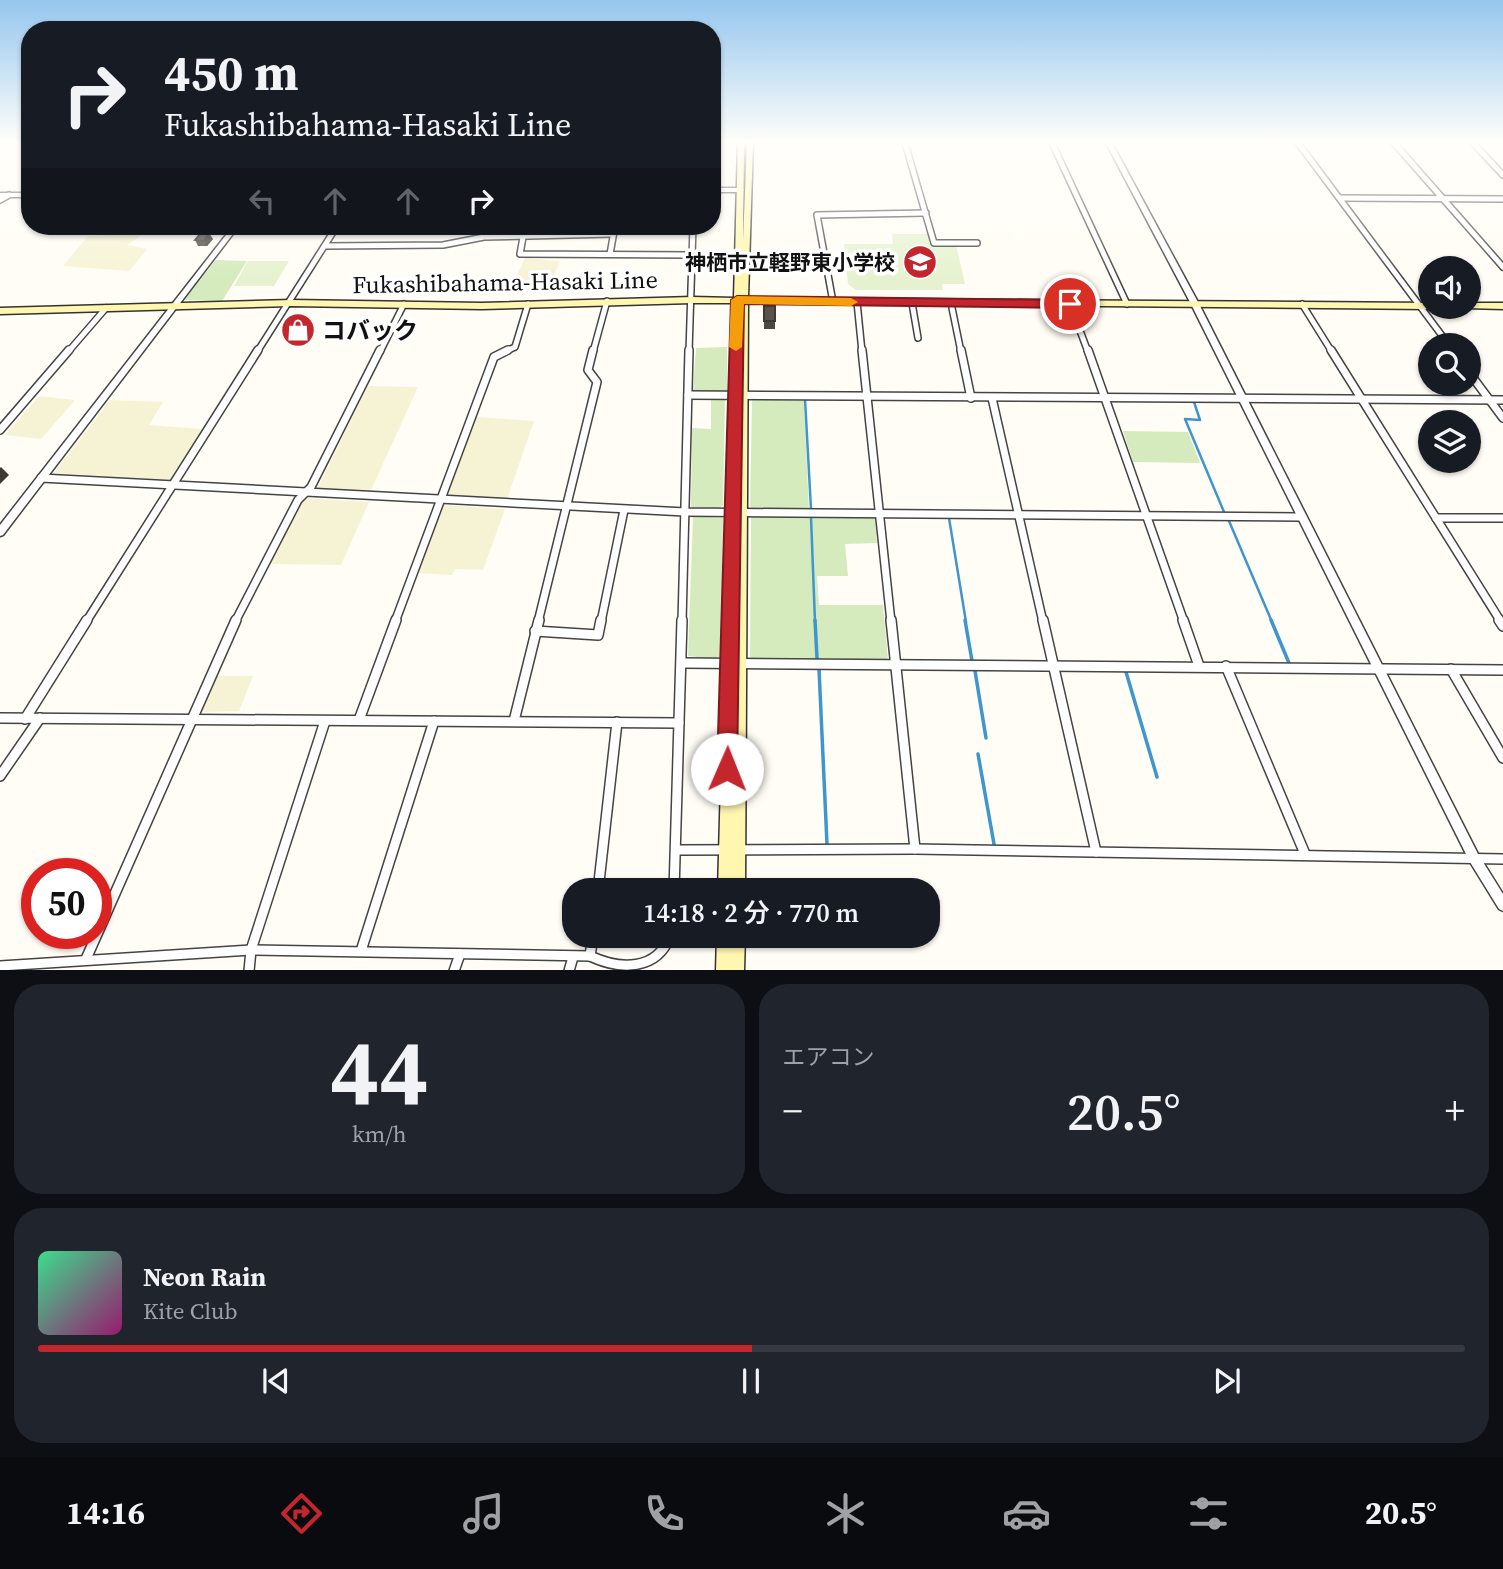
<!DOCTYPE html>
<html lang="ja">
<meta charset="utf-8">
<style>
:root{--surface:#171b24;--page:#20242c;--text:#f1f3f6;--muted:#9ea1a6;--line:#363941;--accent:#c4262e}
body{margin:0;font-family:"Source Serif 4","Noto Sans JP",serif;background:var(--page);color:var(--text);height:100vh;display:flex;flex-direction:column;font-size:26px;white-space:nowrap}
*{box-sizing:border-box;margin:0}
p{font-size:23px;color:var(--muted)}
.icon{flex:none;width:38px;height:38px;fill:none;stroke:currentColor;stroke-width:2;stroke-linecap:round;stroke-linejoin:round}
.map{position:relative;height:970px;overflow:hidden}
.panel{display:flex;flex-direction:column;gap:14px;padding:14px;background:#0d0f14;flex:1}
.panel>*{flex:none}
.top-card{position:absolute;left:21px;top:21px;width:700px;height:214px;border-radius:28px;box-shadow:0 2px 5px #0004;background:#171b24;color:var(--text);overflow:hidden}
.tools{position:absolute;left:1418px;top:256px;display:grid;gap:14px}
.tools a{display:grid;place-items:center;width:63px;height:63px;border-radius:50%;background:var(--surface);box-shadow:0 2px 5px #0004;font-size:35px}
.speed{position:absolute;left:21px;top:858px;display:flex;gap:14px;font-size:35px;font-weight:700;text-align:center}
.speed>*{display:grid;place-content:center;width:91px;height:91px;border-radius:50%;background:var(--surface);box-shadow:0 2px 5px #0004;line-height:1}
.speed .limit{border:10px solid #d22;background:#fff;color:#111}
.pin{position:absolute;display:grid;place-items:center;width:60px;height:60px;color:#fff;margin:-30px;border:4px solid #fff;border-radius:50%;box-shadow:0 2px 7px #0007}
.me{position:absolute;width:77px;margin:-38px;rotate:1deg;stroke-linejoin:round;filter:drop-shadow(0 0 5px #0008)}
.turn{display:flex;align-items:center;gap:24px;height:147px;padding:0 28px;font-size:32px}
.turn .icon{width:91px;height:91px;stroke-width:2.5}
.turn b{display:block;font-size:49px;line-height:60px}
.lanes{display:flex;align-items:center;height:66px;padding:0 28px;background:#0003;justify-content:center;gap:35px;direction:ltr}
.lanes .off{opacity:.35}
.big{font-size:52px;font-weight:600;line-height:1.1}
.panel .card{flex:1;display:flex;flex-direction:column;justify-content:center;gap:10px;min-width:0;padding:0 24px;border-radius:28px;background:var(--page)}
.panel .dial{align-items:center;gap:0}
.dial b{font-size:91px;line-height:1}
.song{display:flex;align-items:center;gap:21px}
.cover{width:84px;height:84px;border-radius:10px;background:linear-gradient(135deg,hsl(150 70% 55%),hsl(320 70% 35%))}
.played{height:7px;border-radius:4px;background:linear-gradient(90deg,var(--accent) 50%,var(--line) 50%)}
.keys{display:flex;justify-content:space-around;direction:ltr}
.heat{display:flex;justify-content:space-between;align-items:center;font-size:38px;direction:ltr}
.panel .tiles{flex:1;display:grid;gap:14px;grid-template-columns:1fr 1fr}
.card:last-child{grid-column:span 2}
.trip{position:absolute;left:562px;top:878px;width:378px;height:70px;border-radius:28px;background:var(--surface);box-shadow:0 2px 5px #0004;font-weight:600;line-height:70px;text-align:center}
.dock{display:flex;height:112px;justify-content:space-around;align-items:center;background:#090b0e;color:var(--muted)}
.dock .icon{width:49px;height:49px}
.dock .selected{color:var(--accent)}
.dock b{font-size:32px;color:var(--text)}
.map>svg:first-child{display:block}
</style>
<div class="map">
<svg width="1503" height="971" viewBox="0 0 1503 971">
<rect width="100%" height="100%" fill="#fffdf5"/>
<g fill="#f6f3d4">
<polygon points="126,226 155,226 127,245 147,249 129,271 63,266 88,236 117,235"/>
<polygon points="525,258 560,261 552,280 545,287 534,292 510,290"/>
<polygon points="368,386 418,387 370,492 317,489"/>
<polygon points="39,396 75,400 41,439 5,435"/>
<polygon points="110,400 163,402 149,425 202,429 170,480 54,473"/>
<polygon points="476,417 534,421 507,499 447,496"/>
<polygon points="303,498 369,502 341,565 269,564"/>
<polygon points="444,505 505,509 483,570 455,569 452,575 418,573"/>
<polygon points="217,676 253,676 239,711 201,712"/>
</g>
<g fill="#d5ebbd">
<polygon points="216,260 247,261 222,301 184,300"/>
<polygon points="727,347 727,392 693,392 696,348"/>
<polygon points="711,399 725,399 723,505 719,508 691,507 692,428 711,429"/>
<polygon points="752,399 804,401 809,511 750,509"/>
<polygon points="1123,431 1188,432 1200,463 1133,462"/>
<polygon points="693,516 723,518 721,655 715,659 688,656"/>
<polygon points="751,517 875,517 877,543 845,544 848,576 817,576 819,605 883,605 888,660 750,660"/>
</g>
<g fill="#e6f2cf">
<polygon points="892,234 930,234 932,245 956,245 965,284 942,284 943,290 856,290 848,284 844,244 893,244"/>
<polygon points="248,261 289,261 274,286 234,286"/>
</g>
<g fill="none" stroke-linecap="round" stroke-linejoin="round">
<g stroke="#3f96cf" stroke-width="2.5">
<polyline points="805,399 811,509"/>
<polyline points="1194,402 1200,420 1185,419 1224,512"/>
<polyline points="811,517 815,622"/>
<polyline points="949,518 966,622"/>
<polyline points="1229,521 1272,622"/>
</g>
<g stroke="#3f96cf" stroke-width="3.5">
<polyline points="815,620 817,658"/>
<polyline points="965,620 972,661"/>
<polyline points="1271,620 1289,663"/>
<polyline points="819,669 827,844"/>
<polyline points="975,671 986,738"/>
<polyline points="1126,672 1157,777"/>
<polyline points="978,754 994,844"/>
</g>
<g stroke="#444" stroke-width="8">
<g id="minor-far2">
<polyline points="905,143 934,243 977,243"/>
<polyline points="1052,143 1127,304"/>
<polyline points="1298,143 1449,345"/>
<polyline points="1394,143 1503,267"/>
<polyline points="1473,143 1503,175"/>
<polyline points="1340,198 1503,199"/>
<polyline points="0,200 9,195"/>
<polyline points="525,226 520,254 691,255"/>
<polyline points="326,246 443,245 484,237 613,234"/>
<polyline points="610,254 615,226"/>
<polyline points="833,302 817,215 926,213"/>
<polyline points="857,302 862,352"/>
<polyline points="912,303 918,338"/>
<polyline points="951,303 961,352"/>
<polyline points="1070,304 1088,352"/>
<polyline points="1302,304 1332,352"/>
<polyline points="68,352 106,308"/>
<polyline points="257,352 337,226"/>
<polyline points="380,352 404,304"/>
<polyline points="504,352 515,347 528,304"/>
<polyline points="593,352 607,301"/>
<polyline points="689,352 693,226"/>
</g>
</g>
<g stroke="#444" stroke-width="10">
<g id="minor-far1">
<polyline points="862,350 891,622"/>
<polyline points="961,350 971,398"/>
<polyline points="1088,350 1184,622"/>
<polyline points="1331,350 1501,622"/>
<polyline points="1468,371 1503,418"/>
<polyline points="688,395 1503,400"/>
<polyline points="992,398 1043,622"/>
<polyline points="0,430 69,350"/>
<polyline points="41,478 685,512 1301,517"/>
<polyline points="1436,518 1503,518"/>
<polyline points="86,622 258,350"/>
<polyline points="235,622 298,500 311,487 380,350"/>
<polyline points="395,622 494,357 508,350"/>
<polyline points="538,622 597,382 588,370 593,350"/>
<polyline points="601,622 624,510"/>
<polyline points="682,622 689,350"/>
</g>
</g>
<g stroke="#444" stroke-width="12">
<g id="minor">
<polyline points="891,620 915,849"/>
<polyline points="1043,620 1096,852"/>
<polyline points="1183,620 1199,666"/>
<polyline points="1499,620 1503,626"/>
<polyline points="535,631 598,635 601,620"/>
<polyline points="683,663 1503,670"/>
<polyline points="1226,666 1305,854"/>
<polyline points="1451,669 1503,758"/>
<polyline points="0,718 679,723"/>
<polyline points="25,719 87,620"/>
<polyline points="359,720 396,620"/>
<polyline points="514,721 539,620"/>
<polyline points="0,776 40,718"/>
<polyline points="676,850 915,849 1503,859"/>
<polyline points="598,891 617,722"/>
<polyline points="674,891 682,620"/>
<polyline points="361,951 434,721"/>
<polyline points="590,956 593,936"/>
<polyline points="86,959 236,620"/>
<path d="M0,966l251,-16 339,6c30,14 67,15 80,-20"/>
<polyline points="249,971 251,950 325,721"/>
<polyline points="454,971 460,954"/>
<polyline points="569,971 573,957"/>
</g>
</g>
<g stroke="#444" stroke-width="3">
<g id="tertiary">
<polygon points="1106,143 1112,143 1199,304 1478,854 1503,894 1503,911 1499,909 1470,862 1191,304"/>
<polygon points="712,188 741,188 744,190 741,192 712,192"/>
<rect x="0" y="193" width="30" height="4"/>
<polygon points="233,226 239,226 3,535 0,536 0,525"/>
</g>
</g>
<g stroke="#333" stroke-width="3">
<g id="secondary">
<polygon points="738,143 744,143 743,240 747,143 753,143 748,298 1430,303 1430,306 1434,306 1430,309 748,303 745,891 718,891 734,303 692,303 482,309 291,306 0,314 0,308 291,300 482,303 692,297 734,298"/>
<polygon points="1468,303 1503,303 1503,309 1465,308 1464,306 1468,306"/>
<polygon points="717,936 731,936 730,963 731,936 745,936 744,971 716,971"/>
</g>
</g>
<use href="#minor-far2" stroke="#fff" stroke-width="5"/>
<use href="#minor-far1" stroke="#fff" stroke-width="7"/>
<use href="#minor" stroke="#fff" stroke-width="9"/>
<use href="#tertiary" fill="#fff" fill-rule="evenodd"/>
<use href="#secondary" fill="#fff6b0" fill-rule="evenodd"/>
</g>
<g fill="#4d4742">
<polygon points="213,239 207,246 198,246 195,240"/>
<rect x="764" y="306" width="11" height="23"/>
</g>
<g fill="#3f3936">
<polygon points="209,233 213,239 207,246 204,241"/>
<polygon points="1,467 9,475 0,484 0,468"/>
</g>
<g fill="#5a524d" stroke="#3f3936" stroke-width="2">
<polygon points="201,233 209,233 204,241 195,240"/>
<rect x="764" y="306" width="11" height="15"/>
</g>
<linearGradient id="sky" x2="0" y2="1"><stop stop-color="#95c6ee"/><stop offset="0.51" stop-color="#fffefa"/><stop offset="1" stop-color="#fffefa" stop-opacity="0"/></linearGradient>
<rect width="1503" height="279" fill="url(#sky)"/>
<polygon fill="#c4262e" stroke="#7f191e" stroke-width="2" points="737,296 1070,300 1076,304 1070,308 744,304 737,769 734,776 727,779 720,776 717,769 731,300"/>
<polygon fill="#f59e0b" points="737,296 851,298 858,302 851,306 744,304 742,347 736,351 729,347 731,300"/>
<defs>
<g id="school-disc" transform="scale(1.75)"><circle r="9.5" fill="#c4262e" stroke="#fff"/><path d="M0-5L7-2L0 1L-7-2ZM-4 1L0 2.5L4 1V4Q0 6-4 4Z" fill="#fff"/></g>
<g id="shop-disc" transform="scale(1.75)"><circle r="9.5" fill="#c4262e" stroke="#fff"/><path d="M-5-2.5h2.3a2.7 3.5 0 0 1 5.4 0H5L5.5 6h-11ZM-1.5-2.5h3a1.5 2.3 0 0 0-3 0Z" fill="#fff"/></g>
</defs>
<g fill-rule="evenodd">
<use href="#school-disc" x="920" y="262"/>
<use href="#shop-disc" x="298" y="330"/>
</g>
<g text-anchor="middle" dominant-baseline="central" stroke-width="7" stroke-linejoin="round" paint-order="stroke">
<g font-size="21" font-weight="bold" fill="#111" stroke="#fff" text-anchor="end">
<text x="895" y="262">神栖市立軽野東小学校</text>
</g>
<g font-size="24" fill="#111" stroke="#fff">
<text transform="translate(505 282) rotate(-1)">Fukashibahama-Hasaki Line</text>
</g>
<g font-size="24" font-weight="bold" fill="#111" stroke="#fff" text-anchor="start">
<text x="322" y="330">コバック</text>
</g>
</g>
</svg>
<div class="tools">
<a><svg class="icon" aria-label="sound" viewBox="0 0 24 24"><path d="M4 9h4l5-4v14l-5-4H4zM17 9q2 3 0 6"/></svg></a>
<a><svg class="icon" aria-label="search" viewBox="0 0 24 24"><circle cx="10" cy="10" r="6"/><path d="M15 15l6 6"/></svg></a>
<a><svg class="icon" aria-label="layers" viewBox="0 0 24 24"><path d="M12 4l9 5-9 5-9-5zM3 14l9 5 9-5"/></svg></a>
</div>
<div class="speed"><div class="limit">50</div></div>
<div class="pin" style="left:1070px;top:304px;background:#d93025"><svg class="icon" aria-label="arrive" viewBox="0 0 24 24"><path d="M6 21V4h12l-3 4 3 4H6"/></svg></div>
<svg class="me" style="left:727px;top:769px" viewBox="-20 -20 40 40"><circle r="19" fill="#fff"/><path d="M0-13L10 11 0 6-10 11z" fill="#c4262e"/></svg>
<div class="trip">14:18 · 2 分 · 770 m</div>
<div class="top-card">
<div class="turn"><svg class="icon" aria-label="right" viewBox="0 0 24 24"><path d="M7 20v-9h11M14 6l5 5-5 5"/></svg><div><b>450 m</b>Fukashibahama-Hasaki Line</div></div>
<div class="lanes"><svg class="icon off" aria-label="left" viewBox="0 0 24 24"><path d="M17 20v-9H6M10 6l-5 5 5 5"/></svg><svg class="icon off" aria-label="ahead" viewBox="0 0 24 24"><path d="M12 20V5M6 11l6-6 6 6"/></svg><svg class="icon off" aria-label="ahead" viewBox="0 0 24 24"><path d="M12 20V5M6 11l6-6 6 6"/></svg><svg class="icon" aria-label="right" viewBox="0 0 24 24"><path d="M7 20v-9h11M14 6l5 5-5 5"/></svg></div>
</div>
</div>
<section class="panel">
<div class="tiles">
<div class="card dial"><b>44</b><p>km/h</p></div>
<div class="card"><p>エアコン</p>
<div class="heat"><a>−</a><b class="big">20.5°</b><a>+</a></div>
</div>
<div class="card">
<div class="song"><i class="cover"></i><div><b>Neon Rain</b><p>Kite Club</p></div></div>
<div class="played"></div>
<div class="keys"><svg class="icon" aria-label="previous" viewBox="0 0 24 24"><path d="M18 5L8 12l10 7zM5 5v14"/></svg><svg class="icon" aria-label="pause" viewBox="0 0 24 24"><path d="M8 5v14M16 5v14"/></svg><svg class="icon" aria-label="next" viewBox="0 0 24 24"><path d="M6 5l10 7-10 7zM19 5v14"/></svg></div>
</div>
</div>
</section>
<nav class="dock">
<b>14:16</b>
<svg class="icon selected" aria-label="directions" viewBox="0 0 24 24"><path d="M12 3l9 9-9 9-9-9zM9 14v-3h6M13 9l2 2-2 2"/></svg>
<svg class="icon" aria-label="music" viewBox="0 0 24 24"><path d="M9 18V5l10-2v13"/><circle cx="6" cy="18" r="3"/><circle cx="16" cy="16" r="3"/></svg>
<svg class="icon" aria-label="phone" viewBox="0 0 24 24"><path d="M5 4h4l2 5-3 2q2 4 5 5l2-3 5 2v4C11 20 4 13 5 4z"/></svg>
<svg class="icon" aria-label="climate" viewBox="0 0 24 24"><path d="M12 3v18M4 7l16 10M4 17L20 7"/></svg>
<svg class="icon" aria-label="car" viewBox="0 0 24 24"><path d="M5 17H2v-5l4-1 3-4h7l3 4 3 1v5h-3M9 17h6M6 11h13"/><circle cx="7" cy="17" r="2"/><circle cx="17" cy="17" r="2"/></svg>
<svg class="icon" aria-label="filters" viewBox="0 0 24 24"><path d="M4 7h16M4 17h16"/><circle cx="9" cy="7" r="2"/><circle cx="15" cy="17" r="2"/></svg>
<b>20.5°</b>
</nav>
